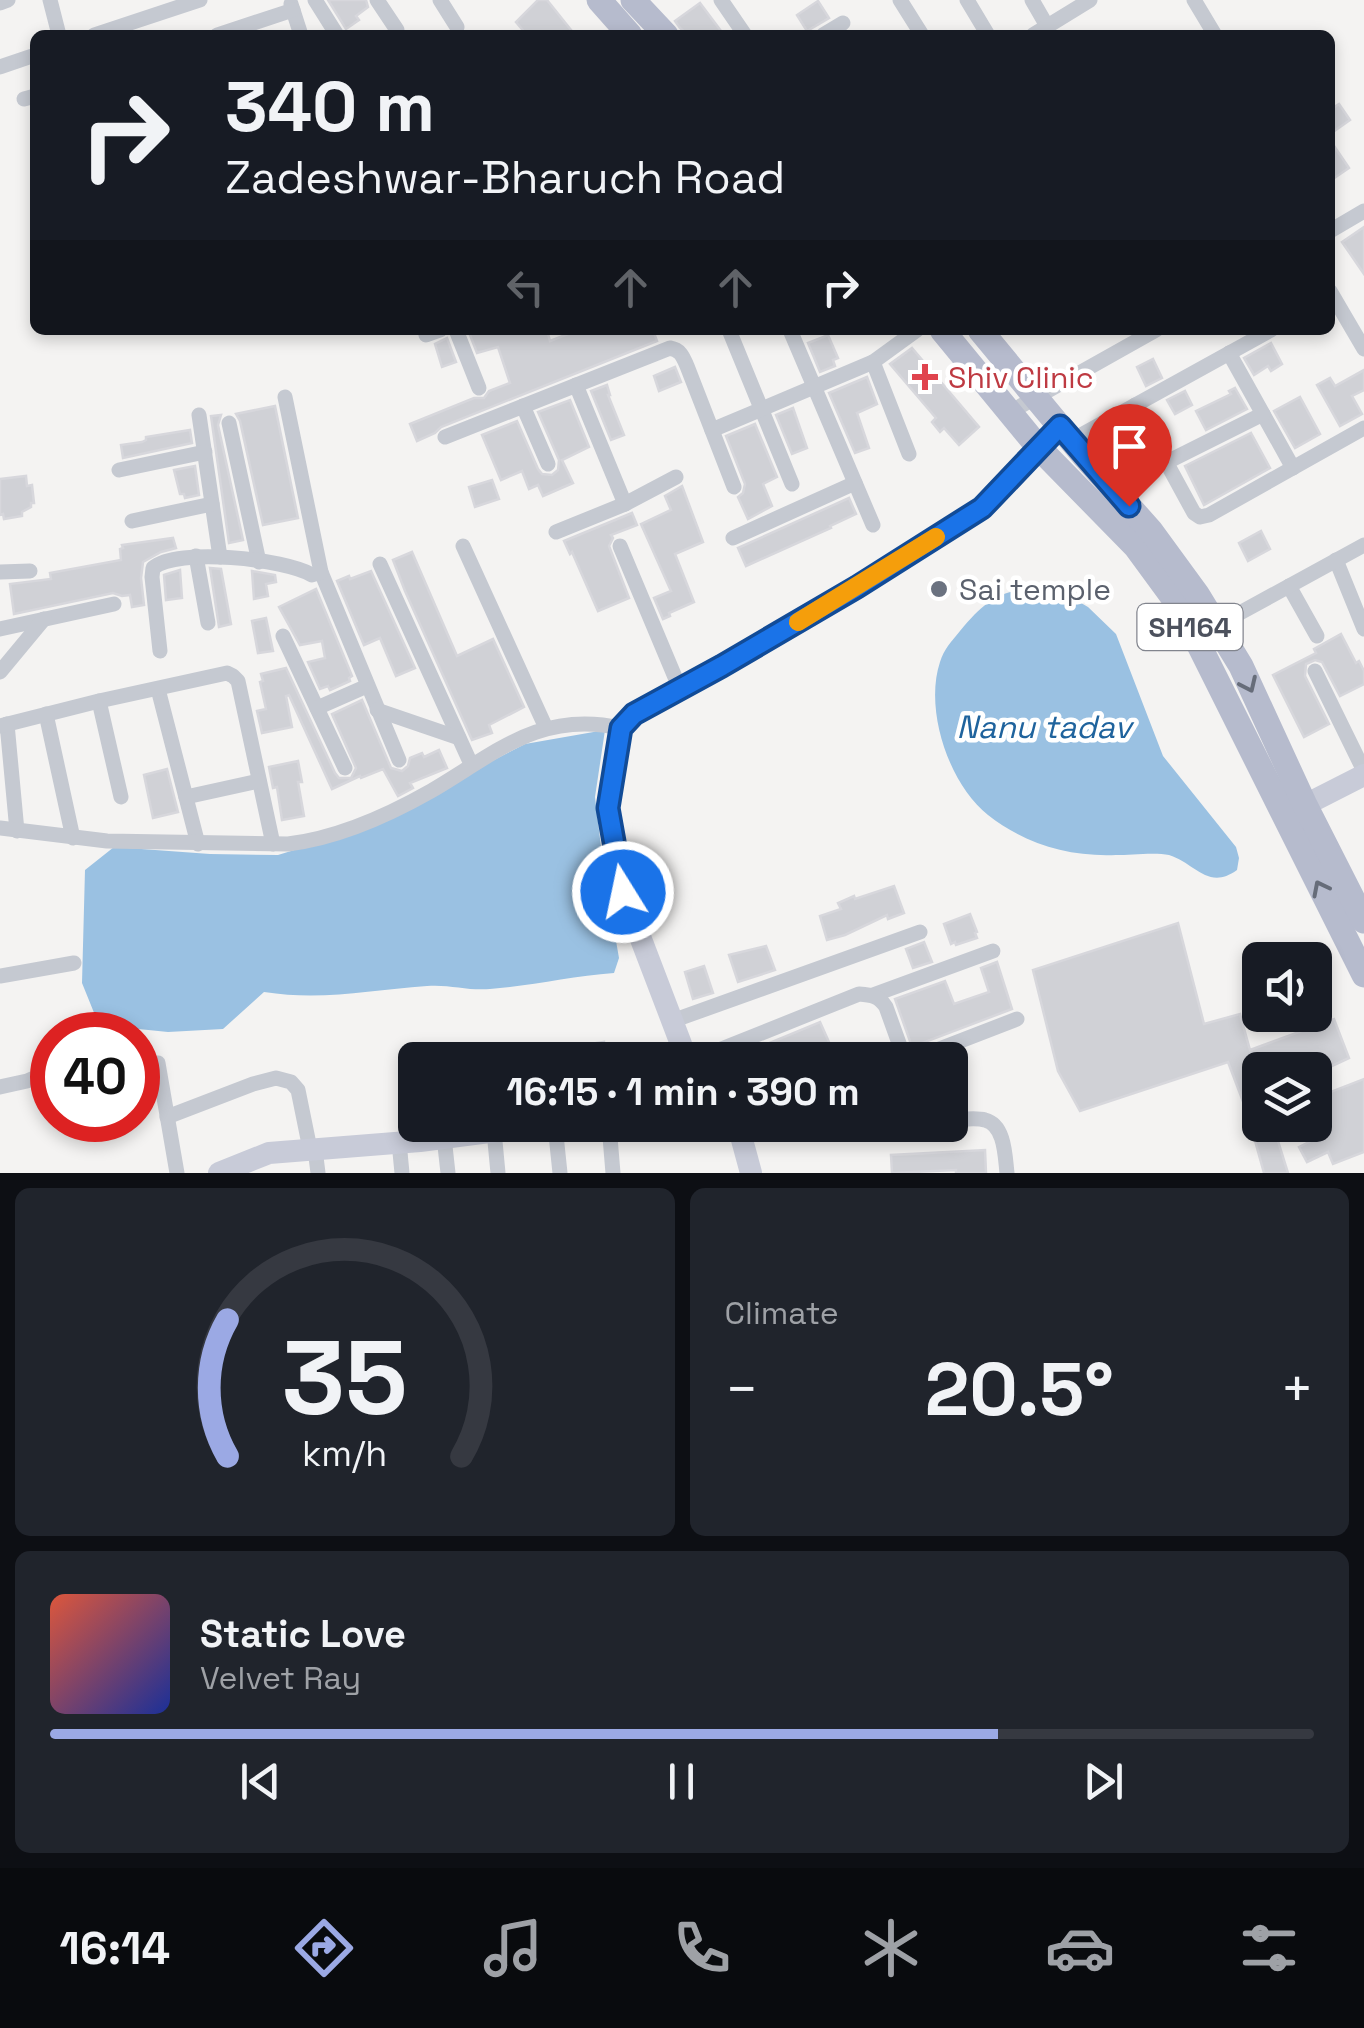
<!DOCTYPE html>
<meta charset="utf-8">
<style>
:root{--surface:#171b24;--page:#20242c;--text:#f1f3f6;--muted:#9ea1a6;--line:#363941;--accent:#9ba9e4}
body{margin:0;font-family:"Space Grotesk",sans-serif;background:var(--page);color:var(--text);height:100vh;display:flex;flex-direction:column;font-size:38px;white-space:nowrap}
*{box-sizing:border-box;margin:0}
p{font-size:32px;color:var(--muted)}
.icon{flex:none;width:55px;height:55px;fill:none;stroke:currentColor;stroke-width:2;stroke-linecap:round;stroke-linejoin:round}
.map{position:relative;height:1173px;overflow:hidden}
.sheet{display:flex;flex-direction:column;gap:15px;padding:15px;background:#0d0f14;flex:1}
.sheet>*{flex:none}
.top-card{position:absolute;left:30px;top:30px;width:1305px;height:305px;border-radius:15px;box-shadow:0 5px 15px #0003;background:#171b24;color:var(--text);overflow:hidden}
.tools{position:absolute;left:1242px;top:942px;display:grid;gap:20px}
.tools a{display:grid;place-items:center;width:90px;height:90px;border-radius:15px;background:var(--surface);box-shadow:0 5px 15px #0003;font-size:50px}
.speed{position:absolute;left:30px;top:1012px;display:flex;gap:20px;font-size:50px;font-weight:700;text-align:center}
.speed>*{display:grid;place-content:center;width:130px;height:130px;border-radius:50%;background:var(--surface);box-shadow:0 5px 15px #0003;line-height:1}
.speed .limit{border:15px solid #d22;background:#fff;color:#111}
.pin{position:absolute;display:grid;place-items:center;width:85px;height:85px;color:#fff;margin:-102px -42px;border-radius:50% 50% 50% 0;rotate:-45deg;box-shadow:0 0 10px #0007}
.pin .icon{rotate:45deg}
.me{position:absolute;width:110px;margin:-55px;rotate:350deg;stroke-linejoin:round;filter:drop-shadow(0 0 8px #0008)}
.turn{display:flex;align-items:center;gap:35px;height:210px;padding:0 30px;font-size:45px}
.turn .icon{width:130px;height:130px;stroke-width:2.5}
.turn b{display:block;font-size:70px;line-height:85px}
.lanes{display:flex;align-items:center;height:95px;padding:0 30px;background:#0003;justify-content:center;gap:50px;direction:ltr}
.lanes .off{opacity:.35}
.big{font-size:75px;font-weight:700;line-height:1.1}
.sheet .widget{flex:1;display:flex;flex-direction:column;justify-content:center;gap:15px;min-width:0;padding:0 35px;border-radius:15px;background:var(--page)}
.sheet .dial{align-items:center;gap:0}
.dial svg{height:260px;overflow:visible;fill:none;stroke:var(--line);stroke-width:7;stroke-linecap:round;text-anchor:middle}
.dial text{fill:var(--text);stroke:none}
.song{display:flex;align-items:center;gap:30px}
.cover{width:120px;height:120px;border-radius:15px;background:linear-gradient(135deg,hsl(10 70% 55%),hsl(230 70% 35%))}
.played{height:10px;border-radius:5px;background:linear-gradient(90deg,var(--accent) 75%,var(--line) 75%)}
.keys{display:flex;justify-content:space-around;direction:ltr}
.heat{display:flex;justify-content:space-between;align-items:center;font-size:55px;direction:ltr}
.sheet .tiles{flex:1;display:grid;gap:15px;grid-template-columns:1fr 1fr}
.widget:last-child{grid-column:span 2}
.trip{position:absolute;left:398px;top:1042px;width:570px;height:100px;border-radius:15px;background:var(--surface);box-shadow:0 5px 15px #0003;font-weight:700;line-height:100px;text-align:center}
.menu{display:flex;height:160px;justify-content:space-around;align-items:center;background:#090b0e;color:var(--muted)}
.menu .icon{width:70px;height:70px}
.menu .selected{color:var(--accent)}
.menu b{font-size:45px;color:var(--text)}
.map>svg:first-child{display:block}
</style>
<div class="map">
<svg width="1364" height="1173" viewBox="0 0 1364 1173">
<rect width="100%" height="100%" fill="#f4f3f2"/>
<g fill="#9ac1e2">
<path d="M1044,588l25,8 19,11 28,27 47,122 73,91 3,11 -2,12c-29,21 -42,-7 -68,-15 -13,-3 -39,0 -53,0 -47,2 -91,-11 -128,-40 -39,-31 -64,-105 -48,-153 4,-13 11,-20 20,-31 27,-32 41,-42 84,-43z"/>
<path d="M605,730l-10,67 9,75 15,86 -5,15c-42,3 -83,13 -124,16 -21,2 -42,-5 -63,-3 -57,4 -105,15 -163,6l-41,37 -55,3 -69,-7 -17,-42 3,-113 29,-23 96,7 68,1 78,-24 169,-87z"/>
</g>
<g fill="#d0d1d6" stroke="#d7d7dc" stroke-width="2.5">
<polygon points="328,0 366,0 368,7 356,16 359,20 346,29"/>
<polygon points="538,0 547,0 575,35 527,35 516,22"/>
<polygon points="818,1 829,18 807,31 797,15"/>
<polygon points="700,3 724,35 688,35 680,28 675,21"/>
<polygon points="1339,104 1350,120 1330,134 1330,110"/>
<polygon points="1330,140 1349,168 1330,181"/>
<polygon points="1364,227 1364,274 1342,242"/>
<polygon points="468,330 547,330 550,341 578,330 653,330 657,341 441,427 435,433 417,441 410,424 474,398 484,398 489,391 510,383 498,347 477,353"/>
<polygon points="828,335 838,358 833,360 835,366 820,372 808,343"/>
<polygon points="447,338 456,362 442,367 435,344"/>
<polygon points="1271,343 1282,364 1271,371 1268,366 1254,375 1244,358"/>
<polygon points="912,348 979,427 959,445 944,428 940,432 932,422 936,418 890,364"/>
<polygon points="1153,359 1162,378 1146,386 1137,367"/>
<polygon points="675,367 681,382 659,391 654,376"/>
<polygon points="1364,370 1364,390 1352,396 1362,414 1340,426 1317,385 1330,378 1335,386"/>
<polygon points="867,377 877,404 857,413 869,448 855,453 829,393"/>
<polygon points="607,385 610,395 608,395 624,435 611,440 591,391"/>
<polygon points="1235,388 1247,409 1206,430 1196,411 1231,394 1229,391"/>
<polygon points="1185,391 1192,405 1175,414 1167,400"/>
<polygon points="1300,397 1320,434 1295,448 1274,411"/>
<polygon points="570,400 589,447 562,460 573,483 543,496 538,485 529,489 522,471 501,480 482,435 517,421 538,469 542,474 552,475 558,470 559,460 538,412"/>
<polygon points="275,406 298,518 263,525 240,421 236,414"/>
<polygon points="793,408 807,448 792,454 776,415"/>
<polygon points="221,415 218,425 243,540 229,543 211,416"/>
<polygon points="755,424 777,477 763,484 772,506 748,519 738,497 743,493 745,484 726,436"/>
<polygon points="190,430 192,443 123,458 121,445 142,442 146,440 146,437"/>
<polygon points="1251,433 1270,468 1204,505 1185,466"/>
<polygon points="195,466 199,495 185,498 184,494 180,494 174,470"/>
<polygon points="26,476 27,486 32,485 34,503 31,503 31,507 22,512 22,516 4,519 3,514 0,515 0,479"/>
<polygon points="492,480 499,499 475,507 469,487"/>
<polygon points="682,486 703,542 675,554 694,602 669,613 670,616 663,619 654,598 671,591 641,524 671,510 665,496"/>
<polygon points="849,498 856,514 830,526 831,528 746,566 738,548"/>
<polygon points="632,513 637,525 611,535 613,538 609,546 629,598 598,611 572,552 570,554 564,541"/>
<polygon points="1261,531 1270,549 1248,561 1239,543"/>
<polygon points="173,538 176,548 161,552 143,562 141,578 144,605 132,607 130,595 122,596 113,593 14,614 10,584 51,579 50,573 121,560 120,549 123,548 122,545"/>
<polygon points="412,552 457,656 493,639 524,707 489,725 492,733 472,740 405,591 393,560"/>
<polygon points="210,568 221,569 231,624 219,627"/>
<polygon points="180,570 182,598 166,600 164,575"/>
<polygon points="252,571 275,575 276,582 266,584 268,596 254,599"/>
<polygon points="371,571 415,668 396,676 380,638 364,645 337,581 349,576 350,579"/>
<polygon points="316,589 352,676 349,678 350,681 330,690 328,686 320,689 308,662 325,658 322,641 300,645 279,607"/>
<polygon points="266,618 273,651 258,653 252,621"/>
<polygon points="1341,634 1356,663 1359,661 1364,671 1364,684 1340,696 1322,662 1315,660 1306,664 1305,676 1329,724 1304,737 1273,675 1316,653 1314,649"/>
<polygon points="286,668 335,773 339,778 351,778 356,768 332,714 362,700 391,768 402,771 408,766 410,758 422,753 424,757 439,750 447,768 410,783 413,788 398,796 383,769 361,778 360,776 332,789 289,695 286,696 292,727 262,733 257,711 266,709 260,682 263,681 261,674"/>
<polygon points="298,761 302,782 298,782 304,816 282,820 277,787 273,788 269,767"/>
<polygon points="167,769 178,812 153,818 144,775"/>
<polygon points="894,886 904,913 888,919 887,915 845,935 827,940 820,916 841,909 838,903 854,896 855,899"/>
<polygon points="970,914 977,932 975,933 977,938 956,945 955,942 951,944 944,924"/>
<polygon points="1178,923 1204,1024 1240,1014 1250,1050 1334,1019 1349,1058 1319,1072 1318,1070 1260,1070 1260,1125 1273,1125 1288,1173 1264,1173 1247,1112 1228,1062 1080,1111 1058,1071 1033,970"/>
<polygon points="924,942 932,962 913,968 906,949"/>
<polygon points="766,946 775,970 738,982 729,955"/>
<polygon points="997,962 1012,1009 912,1047 895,999 945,981 954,1004 989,992 981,968"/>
<polygon points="704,966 713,993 693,999 685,972"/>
<polygon points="820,1022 837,1060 731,1060 731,1059"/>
<polygon points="604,1042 606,1060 585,1060 583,1045"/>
<polygon points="1364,1079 1364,1152 1333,1164 1328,1152 1307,1162 1299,1147 1321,1136 1315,1121 1315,1098"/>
<polygon points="985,1150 986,1173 956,1173 956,1170 892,1173 891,1155"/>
</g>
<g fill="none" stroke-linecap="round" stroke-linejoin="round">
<g stroke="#c5c9d1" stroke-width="15">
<polyline points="50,0 59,35"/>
<polyline points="315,0 337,35"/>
<polyline points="377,0 397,30"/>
<polyline points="440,0 457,27"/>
<polyline points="721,0 745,35"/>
<polyline points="900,0 922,35"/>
<polyline points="967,0 988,35"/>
<polyline points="1032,0 1047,26"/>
<polyline points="1194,0 1215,35"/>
<polyline points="0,3 8,0"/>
<polyline points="291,4 301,35"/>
<polyline points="94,35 200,0"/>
<polyline points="217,35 293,10"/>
<polyline points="823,35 843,23"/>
<polyline points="1033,35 1090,0"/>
<polyline points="0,67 35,55"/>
<polyline points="24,99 35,96"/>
<polyline points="1330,231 1364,211"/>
<polyline points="1330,291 1364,349"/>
<polyline points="456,330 479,388"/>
<polyline points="729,330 792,484"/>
<polyline points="790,330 873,525"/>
<polyline points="426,335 440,330"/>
<polyline points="1229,353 1293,468"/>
<polyline points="873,362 917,330"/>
<polyline points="576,385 625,504"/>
<polyline points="285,397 321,572 399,760"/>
<polyline points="1135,405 1194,513 1200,517 1209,515 1364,428"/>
<polyline points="523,406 548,464"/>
<polyline points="1010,412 1156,330"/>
<polyline points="199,415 220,557"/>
<polyline points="229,423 259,562"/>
<polyline points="712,430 873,362 909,454"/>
<path d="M445,437l225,-89c11,2 13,9 17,18l47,121"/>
<polyline points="1072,440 1271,330"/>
<polyline points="1165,463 1263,414"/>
<polyline points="119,470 205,452"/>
<polyline points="132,521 212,504"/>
<polyline points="556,532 625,504 676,477"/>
<polyline points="733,538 855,483"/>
<polyline points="463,546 546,728"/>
<polyline points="620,546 680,689"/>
<polyline points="196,556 208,623"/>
<polyline points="1336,560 1364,629"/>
<polyline points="380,564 471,764"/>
<polyline points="0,572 30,571"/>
<polyline points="1289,586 1317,636"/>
<polyline points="1216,626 1364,545"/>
<polyline points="0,629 114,604"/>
<polyline points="283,636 345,768"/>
<path d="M160,651l-8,-74 1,-9c24,-21 132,-9 159,7l9,-3"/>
<polyline points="1315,671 1364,771"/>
<polyline points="0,672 44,619"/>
<polyline points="158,689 198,844"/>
<polyline points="99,701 121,797"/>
<polyline points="317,708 367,686"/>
<polyline points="377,710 459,738"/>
<polyline points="46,714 73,838"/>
<polyline points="7,724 17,831"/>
<polyline points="0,726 99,701 227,673 233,676 238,681 273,844"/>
<polyline points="186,797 259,781"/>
<path d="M0,828l107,13 181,3c50,-6 99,-28 143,-53 65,-38 109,-81 190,-63"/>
<polyline points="0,976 74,963"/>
<polyline points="873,995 993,951"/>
<polyline points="672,1021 920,932"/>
<path d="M694,1060l165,-66c13,1 20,2 27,13l19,53"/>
<polyline points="911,1060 1017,1019"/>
<polyline points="158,1063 177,1173"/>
<polyline points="0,1087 27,1081 52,1070"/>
<polyline points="167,1117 253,1084 276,1078 291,1082 298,1090 310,1149"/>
<path d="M950,1120c11,0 25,-3 35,0 20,5 20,36 22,53"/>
<polyline points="555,1125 560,1173"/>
<polyline points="609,1125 613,1173"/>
<polyline points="494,1131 498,1173"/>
<polyline points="444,1137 448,1173"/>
<polyline points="399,1142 402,1173"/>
<polyline points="315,1149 318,1173"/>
</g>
<g stroke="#c8cbd8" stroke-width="22">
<polyline points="1305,805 1364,775"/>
<polyline points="684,1060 681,1044 623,892 608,808 621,728 634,714 722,666 857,587 982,507 1060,425"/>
<polyline points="738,1125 751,1173"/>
<polyline points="219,1173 269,1153 420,1141 544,1125"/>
</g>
<g stroke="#b6bbcd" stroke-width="25">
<polyline points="599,0 630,35"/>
<polyline points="633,0 666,35"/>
<polyline points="942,330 1039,448 1136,547 1180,607 1364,975"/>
<polyline points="980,330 1085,457 1151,531 1197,594 1241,666 1305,805 1364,921"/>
</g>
</g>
<defs><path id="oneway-chevron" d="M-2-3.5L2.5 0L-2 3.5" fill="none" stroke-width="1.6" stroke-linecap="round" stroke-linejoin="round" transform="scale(2.5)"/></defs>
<g stroke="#666c79">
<use href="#oneway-chevron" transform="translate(1249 685) rotate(65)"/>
<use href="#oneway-chevron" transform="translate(1320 888) rotate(-117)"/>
</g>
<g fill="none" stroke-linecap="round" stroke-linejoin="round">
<g stroke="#114b97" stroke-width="25">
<polyline id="route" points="623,892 608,808 621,728 634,714 722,666 857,587 982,508 1060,426 1129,506"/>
</g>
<use href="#route" stroke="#1a73e8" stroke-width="18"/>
<polyline stroke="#f59e0b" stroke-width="18" points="798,622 936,537"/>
</g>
<path fill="#e0444e" stroke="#fff" stroke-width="4" d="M920 362h10v10h10v10h-10v10h-10v-10h-10v-10h10z"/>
<circle fill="#6b7280" stroke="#fff" stroke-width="4" cx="939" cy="589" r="10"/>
<g text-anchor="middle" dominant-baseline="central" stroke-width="9" stroke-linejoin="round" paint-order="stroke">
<rect fill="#fff" stroke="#82858e" stroke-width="2.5" x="1137.5" y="604" width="105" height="46" rx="8"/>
<g font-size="28" font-weight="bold" fill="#4c515d">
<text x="1190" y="627">SH164</text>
</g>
<g font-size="30" fill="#be3a42" stroke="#fff" text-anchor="start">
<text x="948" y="377">Shiv Clinic</text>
</g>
<g font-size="30" fill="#5b616d" stroke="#fff" text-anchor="start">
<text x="959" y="589">Sai temple</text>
</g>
<g font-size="32" font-style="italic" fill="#1f639d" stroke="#fff">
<text x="1044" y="727">Nanu tadav</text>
</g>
</g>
</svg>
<div class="tools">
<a><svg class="icon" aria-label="sound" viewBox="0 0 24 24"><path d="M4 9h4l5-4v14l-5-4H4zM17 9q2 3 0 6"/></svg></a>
<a><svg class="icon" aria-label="layers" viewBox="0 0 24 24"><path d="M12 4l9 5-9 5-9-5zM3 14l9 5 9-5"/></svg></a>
</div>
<div class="speed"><div class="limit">40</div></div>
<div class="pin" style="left:1129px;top:506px;background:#d93025"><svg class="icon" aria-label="arrive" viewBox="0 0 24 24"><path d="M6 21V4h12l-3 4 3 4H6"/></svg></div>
<svg class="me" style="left:623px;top:892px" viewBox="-20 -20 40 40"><circle r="17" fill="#1a73e8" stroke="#fff" stroke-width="3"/><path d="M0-11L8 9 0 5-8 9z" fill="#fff"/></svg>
<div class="trip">16:15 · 1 min · 390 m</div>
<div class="top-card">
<div class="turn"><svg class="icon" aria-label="right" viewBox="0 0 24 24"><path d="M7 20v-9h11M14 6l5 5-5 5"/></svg><div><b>340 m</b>Zadeshwar-Bharuch Road</div></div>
<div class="lanes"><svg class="icon off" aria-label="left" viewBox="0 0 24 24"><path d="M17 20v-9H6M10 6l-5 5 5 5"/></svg><svg class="icon off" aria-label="ahead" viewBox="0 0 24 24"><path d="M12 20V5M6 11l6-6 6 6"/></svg><svg class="icon off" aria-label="ahead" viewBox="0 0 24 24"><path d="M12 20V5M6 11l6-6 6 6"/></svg><svg class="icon" aria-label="right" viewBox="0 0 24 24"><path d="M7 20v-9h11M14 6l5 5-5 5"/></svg></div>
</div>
</div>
<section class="sheet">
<div class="tiles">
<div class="widget dial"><svg viewBox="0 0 100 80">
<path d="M14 69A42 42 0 1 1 86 69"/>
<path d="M14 69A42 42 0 0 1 14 27" stroke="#9ba9e4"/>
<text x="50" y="56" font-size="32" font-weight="700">35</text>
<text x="50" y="72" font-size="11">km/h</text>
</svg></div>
<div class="widget"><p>Climate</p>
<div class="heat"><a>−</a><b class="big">20.5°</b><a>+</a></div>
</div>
<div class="widget">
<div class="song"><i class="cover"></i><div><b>Static Love</b><p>Velvet Ray</p></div></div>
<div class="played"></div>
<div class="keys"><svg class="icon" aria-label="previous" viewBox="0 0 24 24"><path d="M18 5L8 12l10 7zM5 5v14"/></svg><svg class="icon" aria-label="pause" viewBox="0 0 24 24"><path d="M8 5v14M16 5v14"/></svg><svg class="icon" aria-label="next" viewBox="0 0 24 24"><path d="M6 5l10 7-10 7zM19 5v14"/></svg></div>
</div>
</div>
</section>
<nav class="menu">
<b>16:14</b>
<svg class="icon selected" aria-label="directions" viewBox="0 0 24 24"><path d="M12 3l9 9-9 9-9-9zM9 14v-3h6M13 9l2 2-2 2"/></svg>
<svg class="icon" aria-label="music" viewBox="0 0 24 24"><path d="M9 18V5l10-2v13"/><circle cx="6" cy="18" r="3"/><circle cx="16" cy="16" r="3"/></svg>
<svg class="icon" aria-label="phone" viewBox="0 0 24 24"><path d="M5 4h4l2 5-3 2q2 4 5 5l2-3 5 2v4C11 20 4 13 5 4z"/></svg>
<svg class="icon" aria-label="climate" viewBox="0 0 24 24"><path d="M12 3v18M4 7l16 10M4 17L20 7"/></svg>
<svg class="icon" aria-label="car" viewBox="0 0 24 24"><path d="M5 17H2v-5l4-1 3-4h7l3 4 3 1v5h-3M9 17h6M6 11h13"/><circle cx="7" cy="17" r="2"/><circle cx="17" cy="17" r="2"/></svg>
<svg class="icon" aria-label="filters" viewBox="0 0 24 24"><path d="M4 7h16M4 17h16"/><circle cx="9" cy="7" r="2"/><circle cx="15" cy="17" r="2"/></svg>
</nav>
